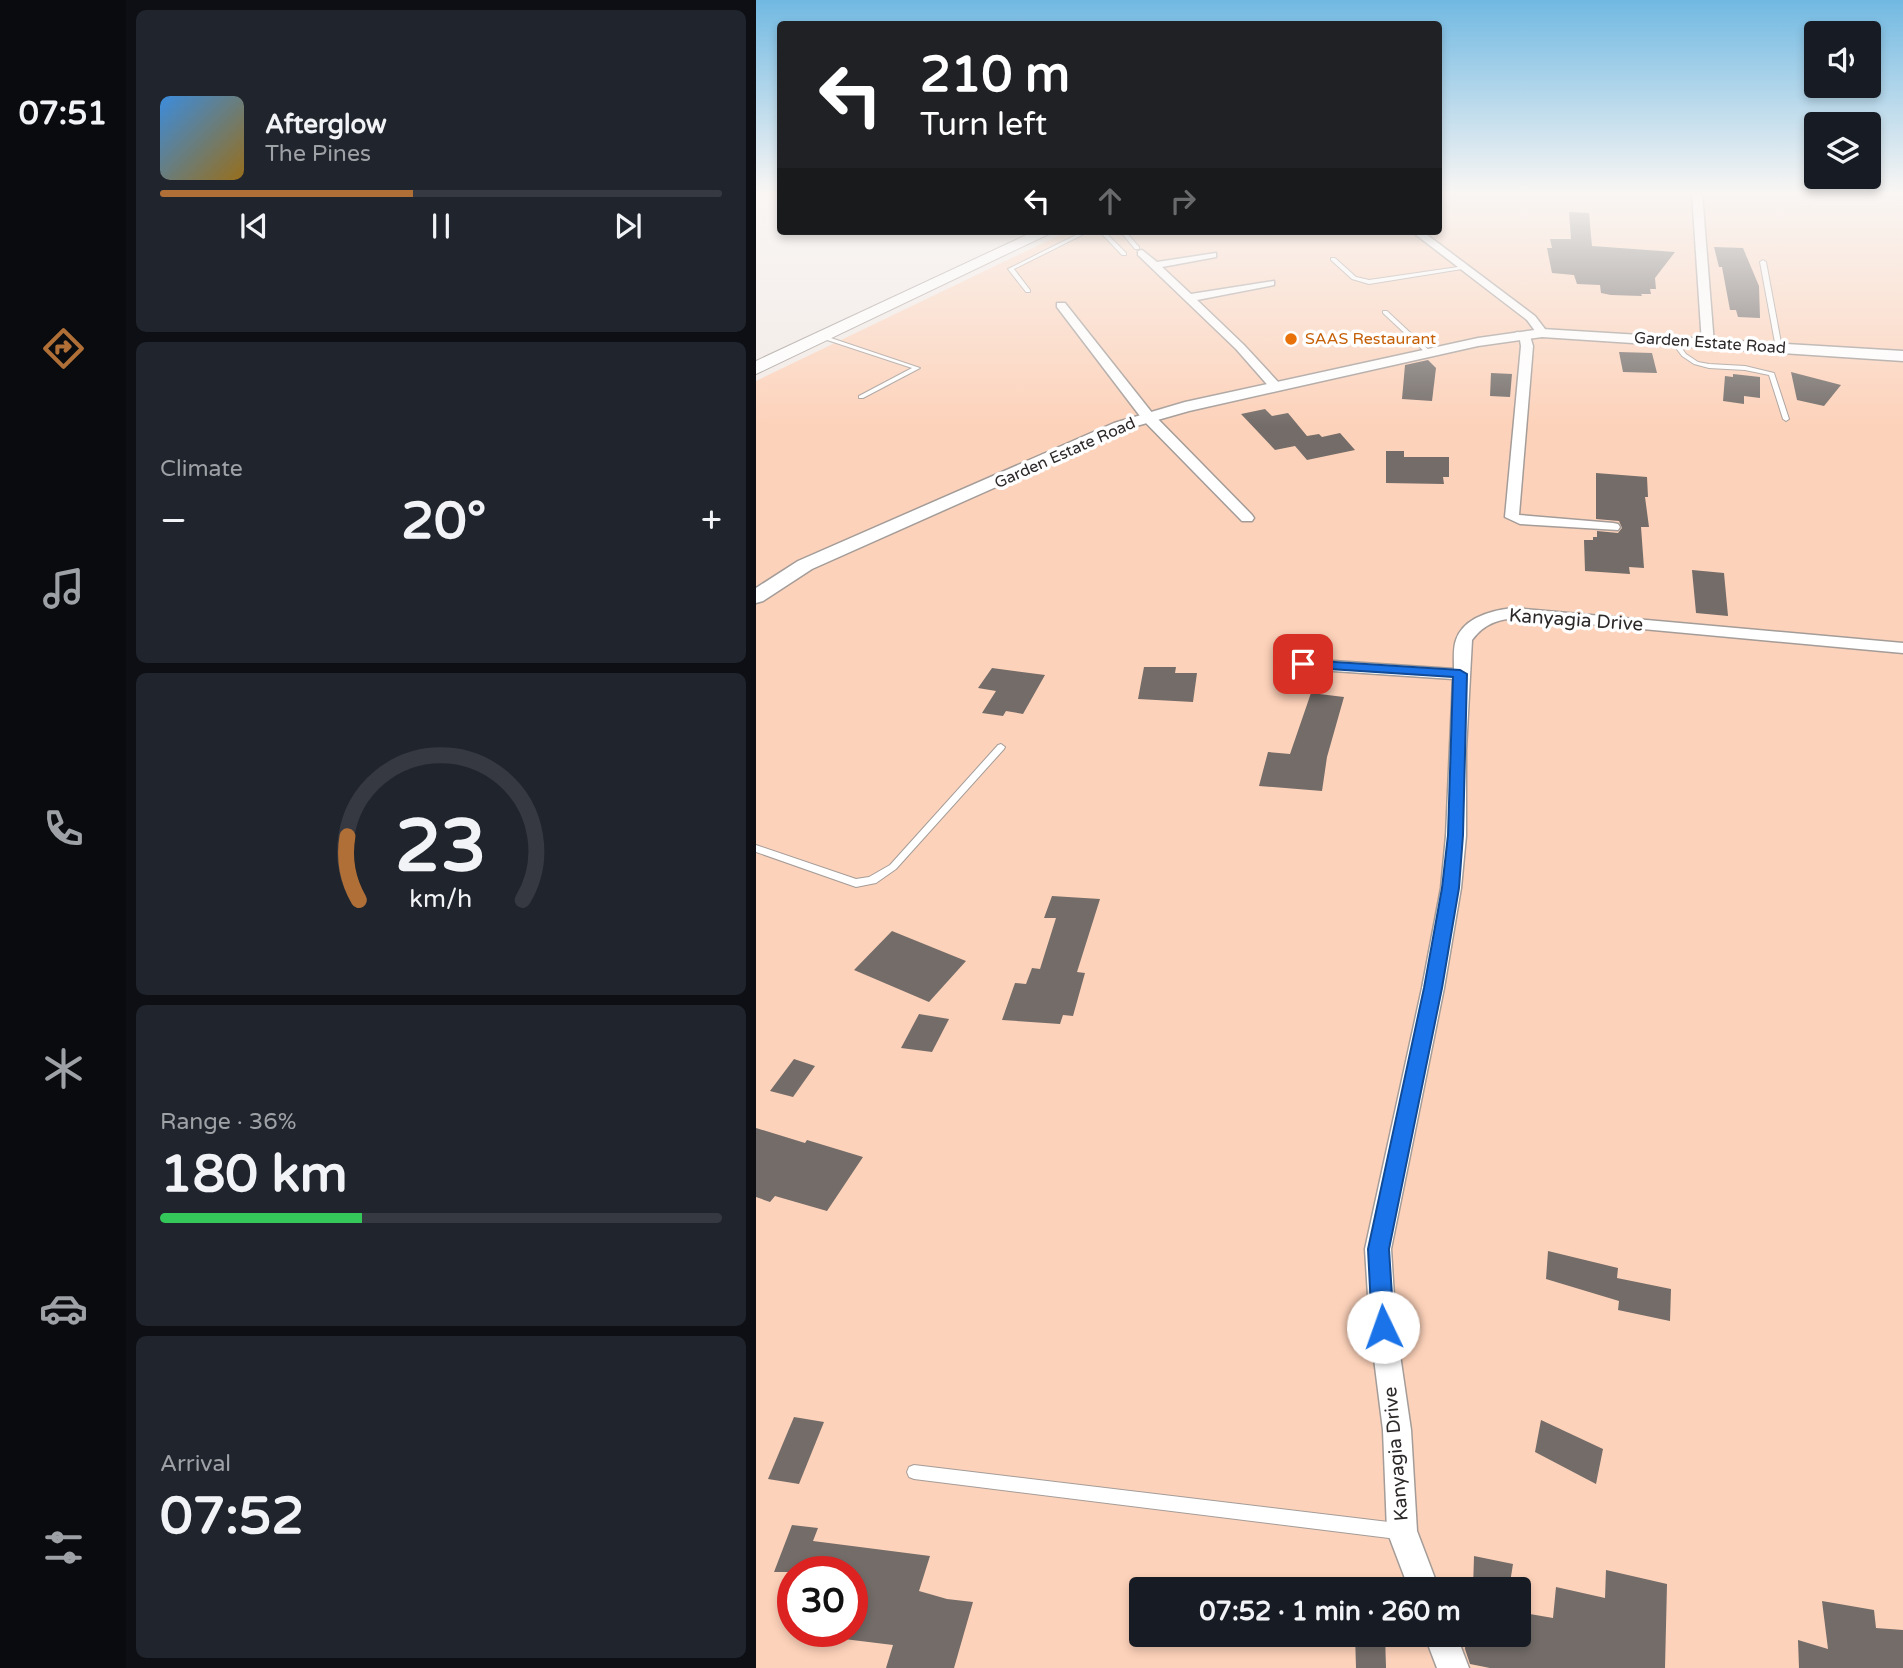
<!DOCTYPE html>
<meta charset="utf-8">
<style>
:root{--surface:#171b24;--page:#20242c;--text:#f1f3f6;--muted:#9ea1a6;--line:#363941;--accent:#af6f37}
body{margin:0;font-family:"Varela Round",sans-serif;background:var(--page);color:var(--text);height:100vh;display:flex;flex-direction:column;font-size:26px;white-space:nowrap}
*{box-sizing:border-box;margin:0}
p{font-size:23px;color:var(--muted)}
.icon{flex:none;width:38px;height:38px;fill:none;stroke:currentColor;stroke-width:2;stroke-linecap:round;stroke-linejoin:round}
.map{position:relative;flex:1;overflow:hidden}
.panel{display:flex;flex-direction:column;gap:10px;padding:10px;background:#0d0f14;width:630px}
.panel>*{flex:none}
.top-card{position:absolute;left:21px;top:21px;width:665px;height:214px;border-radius:7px;box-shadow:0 4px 10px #0003;background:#202124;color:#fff;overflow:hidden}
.buttons{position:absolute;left:1048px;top:21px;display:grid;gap:14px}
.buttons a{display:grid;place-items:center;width:77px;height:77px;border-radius:7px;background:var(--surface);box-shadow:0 4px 10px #0003;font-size:35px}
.speed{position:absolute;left:21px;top:1556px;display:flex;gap:14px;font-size:35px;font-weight:700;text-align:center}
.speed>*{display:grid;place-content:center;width:91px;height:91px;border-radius:50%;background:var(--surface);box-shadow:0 4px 10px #0003;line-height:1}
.speed .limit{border:10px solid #d22;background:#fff;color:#111}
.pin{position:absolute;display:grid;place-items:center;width:60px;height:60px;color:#fff;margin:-30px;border-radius:14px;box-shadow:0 4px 10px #0006}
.me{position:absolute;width:77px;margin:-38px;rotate:357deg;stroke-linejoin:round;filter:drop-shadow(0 0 5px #0008)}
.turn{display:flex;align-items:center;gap:24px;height:147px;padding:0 28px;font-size:32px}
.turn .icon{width:91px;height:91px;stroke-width:2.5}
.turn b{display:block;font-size:49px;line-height:60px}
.lanes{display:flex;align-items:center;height:66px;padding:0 28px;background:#0003;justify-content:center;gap:35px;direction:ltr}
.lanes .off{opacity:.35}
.big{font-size:52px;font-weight:700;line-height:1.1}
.panel .widget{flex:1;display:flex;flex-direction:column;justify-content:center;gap:10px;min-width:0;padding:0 24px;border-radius:10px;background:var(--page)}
.panel .dial{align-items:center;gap:0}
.dial svg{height:182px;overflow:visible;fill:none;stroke:var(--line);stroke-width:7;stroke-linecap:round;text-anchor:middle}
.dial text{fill:var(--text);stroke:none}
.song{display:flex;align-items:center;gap:21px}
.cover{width:84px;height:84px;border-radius:10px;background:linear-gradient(135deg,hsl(210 70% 55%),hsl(40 70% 35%))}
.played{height:7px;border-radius:4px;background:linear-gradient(90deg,var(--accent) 45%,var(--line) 45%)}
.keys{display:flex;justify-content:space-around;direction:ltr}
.heat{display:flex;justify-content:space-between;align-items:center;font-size:38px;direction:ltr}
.charge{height:10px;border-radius:5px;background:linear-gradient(90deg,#34c759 36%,var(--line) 0)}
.trip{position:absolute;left:373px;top:1577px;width:402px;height:70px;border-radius:7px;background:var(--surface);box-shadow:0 4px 10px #0003;font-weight:700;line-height:70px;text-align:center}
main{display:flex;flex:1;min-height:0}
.tabs{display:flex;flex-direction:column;width:126px;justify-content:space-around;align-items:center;background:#090b0e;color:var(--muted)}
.tabs .icon{width:49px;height:49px}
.tabs .active{color:var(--accent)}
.tabs b{font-size:32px;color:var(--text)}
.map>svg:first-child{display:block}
</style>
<main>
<nav class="tabs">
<b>07:51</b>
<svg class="icon active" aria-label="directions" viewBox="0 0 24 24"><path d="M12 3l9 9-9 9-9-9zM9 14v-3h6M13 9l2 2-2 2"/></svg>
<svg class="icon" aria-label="music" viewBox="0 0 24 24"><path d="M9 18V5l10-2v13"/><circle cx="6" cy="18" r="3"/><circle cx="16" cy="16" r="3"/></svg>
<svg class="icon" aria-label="phone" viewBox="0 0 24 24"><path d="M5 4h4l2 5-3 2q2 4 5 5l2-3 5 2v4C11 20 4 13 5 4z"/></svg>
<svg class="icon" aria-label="climate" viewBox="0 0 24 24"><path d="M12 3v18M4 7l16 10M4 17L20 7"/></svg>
<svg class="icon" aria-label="car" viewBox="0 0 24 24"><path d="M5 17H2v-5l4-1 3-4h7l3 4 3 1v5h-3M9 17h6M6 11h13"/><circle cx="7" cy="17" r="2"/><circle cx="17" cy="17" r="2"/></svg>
<svg class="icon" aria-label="filters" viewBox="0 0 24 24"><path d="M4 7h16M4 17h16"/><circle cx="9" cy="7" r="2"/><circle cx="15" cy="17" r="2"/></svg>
</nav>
<section class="panel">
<div class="widget">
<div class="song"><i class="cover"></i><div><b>Afterglow</b><p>The Pines</p></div></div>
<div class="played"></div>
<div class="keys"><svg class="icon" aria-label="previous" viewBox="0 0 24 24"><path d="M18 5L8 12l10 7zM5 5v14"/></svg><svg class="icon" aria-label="pause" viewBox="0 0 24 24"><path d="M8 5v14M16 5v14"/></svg><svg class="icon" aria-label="next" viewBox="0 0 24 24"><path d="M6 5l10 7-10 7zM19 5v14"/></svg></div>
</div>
<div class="widget"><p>Climate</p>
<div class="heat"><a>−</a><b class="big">20°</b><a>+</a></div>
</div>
<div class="widget dial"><svg viewBox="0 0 100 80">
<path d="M14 69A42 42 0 1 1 86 69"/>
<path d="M14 69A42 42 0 0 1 9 41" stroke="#af6f37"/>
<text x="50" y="56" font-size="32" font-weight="700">23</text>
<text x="50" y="72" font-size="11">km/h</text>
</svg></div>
<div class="widget"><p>Range · 36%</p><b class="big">180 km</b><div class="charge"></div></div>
<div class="widget"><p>Arrival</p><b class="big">07:52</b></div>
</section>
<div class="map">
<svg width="1147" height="1668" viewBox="0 0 1147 1668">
<rect width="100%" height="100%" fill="#f2eae6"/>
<path fill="#fdd2ba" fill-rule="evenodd" d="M683,193h464v1475h-1147v-1287l312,-150h370zM37,1572h59v59h-59zM385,1589h378v45h-378z"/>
<g fill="#736c69">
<polygon points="813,212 833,213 836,246 919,252 899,278 900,289 894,289 895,294 885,294 886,296 855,295 845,293 844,285 821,284 818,275 796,273 791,248 796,248 794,239 815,239"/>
<polygon points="958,247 987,248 1003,286 1004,318 982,317 980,310 974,310 966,267 963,267"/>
<polygon points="863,352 896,353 901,373 867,372"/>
<polygon points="672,360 680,368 676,401 646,399 649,365"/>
<polygon points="1035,372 1085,385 1068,406 1041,400"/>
<polygon points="735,373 756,374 754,397 734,396"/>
<polygon points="977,374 1004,377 1004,398 988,396 988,404 967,401 969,376 977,377"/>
<polygon points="509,409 516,416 532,413 551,436 563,434 566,437 584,433 599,450 551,460 539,446 519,450 485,414"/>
<polygon points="630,451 648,451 648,457 693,457 693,477 687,477 688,484 630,483"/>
<polygon points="840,473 891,477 892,497 889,497 893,527 885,527 888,568 873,567 874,574 829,571 828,540 837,540 837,537 841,537 841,531 862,533 866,528 863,521 840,519"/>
<polygon points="936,570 968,573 972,616 940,613"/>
<polygon points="388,667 420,667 419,673 441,673 437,702 382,699"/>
<polygon points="236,668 289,675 267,714 250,711 247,716 226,713 240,691 222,688"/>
<polygon points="555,693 588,697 571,757 566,791 503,786 512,752 534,754"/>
<polygon points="296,896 344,899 321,972 329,973 317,1016 307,1015 304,1024 246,1020 259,983 270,984 276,968 284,969 300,918 288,918"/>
<polygon points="136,931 210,961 173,1002 98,970"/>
<polygon points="163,1014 193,1019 176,1052 145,1048"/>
<polygon points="38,1059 59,1066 37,1097 14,1091"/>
<polygon points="0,1128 49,1143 51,1140 107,1157 71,1211 19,1196 14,1202 0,1197"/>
<polygon points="792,1251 862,1268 861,1278 915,1289 914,1321 862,1310 863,1301 790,1279"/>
<polygon points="38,1417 68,1422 43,1484 12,1479"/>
<polygon points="785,1420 847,1449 840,1484 779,1452"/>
<polygon points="36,1525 62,1528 57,1541 174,1556 163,1591 191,1599 217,1602 198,1668 130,1668 137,1645 88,1639 91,1631 96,1631 96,1572 18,1572"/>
<polygon points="718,1556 757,1564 753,1589 717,1589"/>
<polygon points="850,1570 911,1584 909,1668 734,1668 714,1664 709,1649 710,1634 763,1634 763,1612 797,1618 800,1587 849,1598"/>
<polygon points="1066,1601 1118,1610 1120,1628 1147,1630 1147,1668 1043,1668 1042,1640 1072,1649"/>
<polygon points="599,1634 629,1634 630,1668 600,1668"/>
</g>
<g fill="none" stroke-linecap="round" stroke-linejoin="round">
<g stroke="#a49c98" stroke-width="2">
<g id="service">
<polygon points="328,231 334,231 258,269 274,290 274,292 270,292 252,269"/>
<polygon points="343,231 348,231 370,253 370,255 366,255"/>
<polygon points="364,231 369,231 383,247 383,249 379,249"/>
<polygon points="575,258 579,258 600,277 613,280 709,266 712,268 613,284 596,279 575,260"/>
<polygon points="1007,260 1010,262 1026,348 1023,350 1020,348 1004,262"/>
<polygon points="627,311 631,311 676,353 676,355 672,355 627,313"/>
<polygon points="65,336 69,336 164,368 107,398 103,398 103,396 156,368 65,338"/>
<polygon points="915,339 919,339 930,354 942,362 953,364 989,366 1018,373 1033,419 1030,421 1027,419 1013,375 989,370 953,368 938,364 926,356 914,340"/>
<polygon points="245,744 249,747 248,749 140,869 120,883 100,887 0,852 0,845 100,879 113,877 134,865 242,745"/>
<polygon points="158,1465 641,1523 646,1526 649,1531 646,1536 641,1539 158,1479 153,1477 151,1472 153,1467"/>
</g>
</g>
<g stroke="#a49c98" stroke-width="3">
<g id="minor">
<polygon points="936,193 946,193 958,344 952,348 946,344"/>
<polygon points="655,231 666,231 779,316 792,333 790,335 782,335 771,320"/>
<polygon points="386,250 401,262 460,253 460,257 406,267 435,294 518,281 518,285 441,300 488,345 524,384 524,390 516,390 480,349 382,255 382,251"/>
<polygon points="301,303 309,303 397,414 496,515 498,518 496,521 486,521 387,420 301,307"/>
<polygon points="761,332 774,336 777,346 763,515 857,523 862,524 864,527 862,530 764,524 749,517 765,346 764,340 755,335"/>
<path d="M758,608l389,35v10l-380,-35c-21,0 -38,4 -51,22l-6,110v86l-5,52 -17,100 -53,261 5,78 15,103 6,101 22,58h-30l-22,-58 -4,-101 -13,-103 -5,-78 57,-261 19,-100 5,-52 7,-157 -150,-10 -8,-5 8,-5 151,10c0,-9 -1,-21 2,-29 8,-23 37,-30 58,-32z"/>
<polygon points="668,1634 700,1634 713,1668 681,1668"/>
</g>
</g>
<g stroke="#a49c98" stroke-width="3">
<polygon id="tertiary" points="786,329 1147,351 1147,361 786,337 722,346 433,411 370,429 56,569 7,601 0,603 0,588 42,561 358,423 429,402 722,338"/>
</g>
<g stroke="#a49c98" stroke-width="2">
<polygon id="primary" points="279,231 299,231 0,374 0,361"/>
</g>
<use href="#service" fill="#fff" fill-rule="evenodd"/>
<use href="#minor" fill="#fff" fill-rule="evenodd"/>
<use href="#tertiary" fill="#fff" fill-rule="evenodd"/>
<use href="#primary" fill="#fff" fill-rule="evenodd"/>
</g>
<linearGradient id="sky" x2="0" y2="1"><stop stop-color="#71b9e2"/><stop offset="0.45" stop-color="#f9f6f4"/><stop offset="1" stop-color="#f9f6f4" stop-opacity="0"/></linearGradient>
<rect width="1147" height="427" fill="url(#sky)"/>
<polygon fill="#1a73e8" stroke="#114b97" stroke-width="2" points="547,660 704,670 711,674 707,835 703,888 686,988 633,1249 638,1327 635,1335 627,1338 619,1335 616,1327 612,1249 668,988 686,888 692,835 697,677 543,667 543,661"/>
<circle fill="#e8710a" stroke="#fff" stroke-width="2.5" cx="535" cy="339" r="7"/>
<g text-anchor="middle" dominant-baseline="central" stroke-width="7" stroke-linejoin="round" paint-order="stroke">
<g font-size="16" fill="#c56008" stroke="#fff" text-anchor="start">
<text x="549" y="339">SAAS Restaurant</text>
</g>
<g font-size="16" fill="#2c2928" stroke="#fff">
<text transform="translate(954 343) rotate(4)">Garden Estate Road</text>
<text transform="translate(309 453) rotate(-24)">Garden Estate Road</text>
</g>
<g font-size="19" fill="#2c2928" stroke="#fff">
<text transform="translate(820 620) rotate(4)">Kanyagia Drive</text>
<text transform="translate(640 1454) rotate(-95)">Kanyagia Drive</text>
</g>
</g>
</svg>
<div class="buttons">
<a><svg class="icon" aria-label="sound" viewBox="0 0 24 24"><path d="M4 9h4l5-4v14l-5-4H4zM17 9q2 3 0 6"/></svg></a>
<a><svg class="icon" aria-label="layers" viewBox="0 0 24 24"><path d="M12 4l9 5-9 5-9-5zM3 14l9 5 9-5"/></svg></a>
</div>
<div class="speed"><div class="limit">30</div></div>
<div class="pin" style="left:547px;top:664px;background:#d93025"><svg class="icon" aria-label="arrive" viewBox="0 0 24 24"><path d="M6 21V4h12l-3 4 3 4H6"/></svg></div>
<svg class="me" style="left:627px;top:1327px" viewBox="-20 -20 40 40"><circle r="19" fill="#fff"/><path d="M0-13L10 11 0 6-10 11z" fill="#1a73e8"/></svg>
<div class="trip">07:52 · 1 min · 260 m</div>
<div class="top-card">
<div class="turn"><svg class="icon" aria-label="left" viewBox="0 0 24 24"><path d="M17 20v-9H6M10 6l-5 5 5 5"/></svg><div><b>210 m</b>Turn left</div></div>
<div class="lanes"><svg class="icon" aria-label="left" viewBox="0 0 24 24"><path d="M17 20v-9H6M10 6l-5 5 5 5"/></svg><svg class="icon off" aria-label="ahead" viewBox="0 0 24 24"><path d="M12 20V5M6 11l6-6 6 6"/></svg><svg class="icon off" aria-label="right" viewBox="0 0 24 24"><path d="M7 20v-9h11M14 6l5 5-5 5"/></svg></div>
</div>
</div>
</main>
